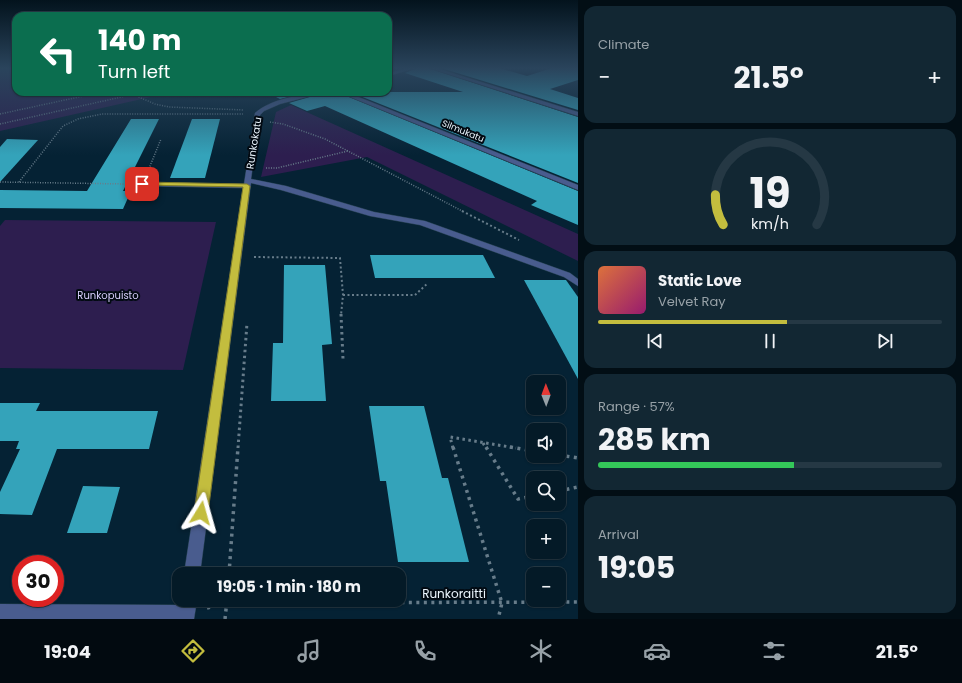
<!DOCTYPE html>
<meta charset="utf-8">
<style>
:root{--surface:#041a27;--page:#122733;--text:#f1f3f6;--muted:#97a1a7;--line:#253844;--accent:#c3bd3e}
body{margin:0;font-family:Poppins,sans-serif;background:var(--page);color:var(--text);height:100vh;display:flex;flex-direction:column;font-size:15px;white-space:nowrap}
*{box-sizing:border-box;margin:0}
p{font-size:13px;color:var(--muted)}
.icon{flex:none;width:22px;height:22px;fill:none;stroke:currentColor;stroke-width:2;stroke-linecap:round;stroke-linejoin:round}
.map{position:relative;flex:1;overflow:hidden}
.sheet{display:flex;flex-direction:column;gap:6px;padding:6px;background:#020e15;width:384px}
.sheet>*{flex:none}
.top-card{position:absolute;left:12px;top:12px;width:380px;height:84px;border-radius:12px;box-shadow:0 1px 3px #0004,0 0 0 1px var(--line);background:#0b6e4f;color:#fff;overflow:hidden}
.needle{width:26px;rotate:359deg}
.buttons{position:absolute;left:526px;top:375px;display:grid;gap:8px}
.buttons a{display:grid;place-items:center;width:40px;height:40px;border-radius:8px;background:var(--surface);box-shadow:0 1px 3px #0004,0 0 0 1px var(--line);font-size:20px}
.speed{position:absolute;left:12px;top:555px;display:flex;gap:8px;font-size:20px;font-weight:700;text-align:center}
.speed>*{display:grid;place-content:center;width:52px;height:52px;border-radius:50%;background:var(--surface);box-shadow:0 1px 3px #0004,0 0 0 1px var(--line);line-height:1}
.speed .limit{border:6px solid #d22;background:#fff;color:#111}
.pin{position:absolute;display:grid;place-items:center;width:34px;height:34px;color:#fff;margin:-17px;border-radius:8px;box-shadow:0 2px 6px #0006}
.me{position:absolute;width:44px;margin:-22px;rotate:8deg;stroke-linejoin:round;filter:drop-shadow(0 0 3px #0008)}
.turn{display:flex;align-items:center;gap:14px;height:84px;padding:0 20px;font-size:18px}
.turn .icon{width:52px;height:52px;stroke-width:2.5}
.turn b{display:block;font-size:28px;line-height:34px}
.big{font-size:30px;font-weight:700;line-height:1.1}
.sheet .tile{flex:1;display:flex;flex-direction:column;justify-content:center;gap:6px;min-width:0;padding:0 14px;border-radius:12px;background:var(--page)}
.sheet .dial{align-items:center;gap:0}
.dial svg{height:104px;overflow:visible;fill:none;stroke:var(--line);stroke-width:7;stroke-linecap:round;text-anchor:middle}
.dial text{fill:var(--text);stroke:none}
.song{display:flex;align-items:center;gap:12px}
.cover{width:48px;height:48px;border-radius:6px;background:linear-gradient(135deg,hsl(20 70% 55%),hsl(320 70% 35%))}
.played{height:4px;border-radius:2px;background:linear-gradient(90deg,var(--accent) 55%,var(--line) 55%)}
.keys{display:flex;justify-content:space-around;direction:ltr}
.heat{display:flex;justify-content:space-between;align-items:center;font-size:22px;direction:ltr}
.charge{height:6px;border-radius:3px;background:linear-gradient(90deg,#34c759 57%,var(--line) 0)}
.trip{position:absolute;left:172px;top:567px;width:234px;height:40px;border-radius:12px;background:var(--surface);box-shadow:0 1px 3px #0004,0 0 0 1px var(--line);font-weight:700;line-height:40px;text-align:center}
.menu{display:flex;height:64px;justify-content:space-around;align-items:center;background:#020a10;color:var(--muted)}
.menu .icon{width:28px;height:28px}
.menu .on{color:var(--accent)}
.menu b{font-size:18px;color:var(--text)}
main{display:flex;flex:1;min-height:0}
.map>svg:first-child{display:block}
</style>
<main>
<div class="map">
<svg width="578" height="619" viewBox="0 0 578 619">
<rect width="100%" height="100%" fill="#052234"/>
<g fill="#2d1e4f">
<polygon points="0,68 16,68 16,92 173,92 0,131"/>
<polygon points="291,105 578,234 578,261 367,157 261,177 276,112"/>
<polygon points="5,220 216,222 183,370 0,368 0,226"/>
</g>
<g fill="#34a3ba">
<polygon points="417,68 428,68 578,117 578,183 350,92 463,92 405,73"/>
<polygon points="441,68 499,68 527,76 552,68 578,68 578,80 550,89 578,98 578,110"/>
<polygon points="266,92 308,92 280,99"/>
<polygon points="327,92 337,92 578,191 578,225 531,205 537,201 325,106 307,111 289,103"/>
<polygon points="131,119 159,119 123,191 131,191 123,209 0,208 0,190 87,191"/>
<polygon points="192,119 220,119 205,178 170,178"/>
<polygon points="7,139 38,140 0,182 0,147"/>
<polygon points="370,255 483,255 495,278 375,278"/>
<polygon points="284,265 325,265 332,344 322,345 326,401 271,401 273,343 283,343"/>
<polygon points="524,280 566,280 578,297 578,379"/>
<polygon points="0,403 40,403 36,411 158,411 149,449 57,449 32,515 0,514 0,492 20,449 16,449 19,441 0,441"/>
<polygon points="369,406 424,406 442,478 448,478 469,562 398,562 386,481 380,481"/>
<polygon points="83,486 120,487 107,533 67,533"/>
</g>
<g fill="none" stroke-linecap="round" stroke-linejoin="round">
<g stroke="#254050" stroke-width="1">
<g id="minor">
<polygon points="408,68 416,68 388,76 388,73"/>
<polygon points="429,68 436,68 578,112 578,116"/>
<path d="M316,92h10l-46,12 -16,7 -4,4 -9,64 35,7 88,26 51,9 145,52 8,6v7l-14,-9 -144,-52 -50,-9 -89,-26 -30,-7 -51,391h-16l59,-386 -101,-2 -4,-2 4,-2 102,2 11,-71c16,-14 41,-17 61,-21z"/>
<polygon points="338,92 346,92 578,185 578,190"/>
<polygon points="181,600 197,600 194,619 0,619 0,604 180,605"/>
</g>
</g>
<g stroke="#677c8a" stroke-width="1.5" stroke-dasharray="1 1.5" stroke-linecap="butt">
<polyline points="134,95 155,104 169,107 244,110"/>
<polyline points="0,114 102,92"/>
<polyline points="270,122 283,124 325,139 464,212"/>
<polyline points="0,124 144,92"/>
<polyline points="266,168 277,168 348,151"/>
<polyline points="148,171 161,139"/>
<polyline points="0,182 127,184"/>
<polyline points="19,182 63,126 78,119 102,114 243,114"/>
</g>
<g stroke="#677c8a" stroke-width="2" stroke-dasharray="2 2.5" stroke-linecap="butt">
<polyline points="462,211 519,240"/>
<polyline points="254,257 340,258 343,295 341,315"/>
<polyline points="343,295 415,295 428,283"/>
</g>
<g stroke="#677c8a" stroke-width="3" stroke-dasharray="2.5 3.5" stroke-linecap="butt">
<polyline points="341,314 343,359"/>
<polyline points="483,443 486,448"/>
<polyline points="238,448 247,323"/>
<polyline points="453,448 450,437 516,448"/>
</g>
<g stroke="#677c8a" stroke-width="3.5" stroke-dasharray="3 4.5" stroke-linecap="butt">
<polyline points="453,447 502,603 498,619"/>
<polyline points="486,447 518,499 533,496"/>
<polyline points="510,447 533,451"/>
<polyline points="559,455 578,458"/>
<polyline points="559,491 578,487"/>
<polyline points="229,574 238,447"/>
<polyline points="207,608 226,603 578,602"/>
<polyline points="225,619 227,600"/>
</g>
<use href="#minor" fill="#495c8e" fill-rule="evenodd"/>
</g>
<linearGradient id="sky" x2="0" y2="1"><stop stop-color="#03131d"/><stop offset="0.44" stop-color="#2a445c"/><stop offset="1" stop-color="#2a445c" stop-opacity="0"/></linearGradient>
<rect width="578" height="155" fill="url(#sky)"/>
<polygon fill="#c3bd3e" stroke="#7f7b28" points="142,182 247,184 250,186 208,513 206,517 201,519 196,517 194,513 243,187 140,185 140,183"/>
<g text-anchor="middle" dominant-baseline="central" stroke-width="4" stroke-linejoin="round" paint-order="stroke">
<g font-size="9" fill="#ecf6fe" stroke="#020a12">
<text transform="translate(463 131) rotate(22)">Silmukatu</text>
</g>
<g font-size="10" fill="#ecf6fe" stroke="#020a12">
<text transform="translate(254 143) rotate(-81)">Runkokatu</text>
</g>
<g font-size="10" fill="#d9d0fd" stroke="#020a12">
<text x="108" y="295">Runkopuisto</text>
</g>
<g font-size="12" fill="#ecf6fe" stroke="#020a12">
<text x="454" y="593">Runkoraitti</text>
</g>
</g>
</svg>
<div class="buttons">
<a><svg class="needle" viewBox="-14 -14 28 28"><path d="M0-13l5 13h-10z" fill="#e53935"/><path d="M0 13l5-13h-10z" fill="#97a1a7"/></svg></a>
<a><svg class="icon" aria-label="sound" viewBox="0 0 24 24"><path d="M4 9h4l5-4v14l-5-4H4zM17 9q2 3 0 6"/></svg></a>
<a><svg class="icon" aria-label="search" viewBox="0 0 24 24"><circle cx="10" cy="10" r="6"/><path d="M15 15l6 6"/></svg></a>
<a>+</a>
<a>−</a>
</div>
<div class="speed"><div class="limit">30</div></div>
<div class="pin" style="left:142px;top:184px;background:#d93025"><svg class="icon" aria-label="arrive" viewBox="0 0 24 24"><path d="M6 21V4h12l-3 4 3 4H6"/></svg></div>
<svg class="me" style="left:201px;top:513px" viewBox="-20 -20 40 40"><path d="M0-17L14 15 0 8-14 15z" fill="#c3bd3e" stroke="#fff" stroke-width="4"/></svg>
<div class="trip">19:05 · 1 min · 180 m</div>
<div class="top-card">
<div class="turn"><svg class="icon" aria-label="left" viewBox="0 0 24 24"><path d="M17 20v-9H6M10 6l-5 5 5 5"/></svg><div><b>140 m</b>Turn left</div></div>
</div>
</div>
<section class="sheet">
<div class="tile"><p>Climate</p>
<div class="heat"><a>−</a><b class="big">21.5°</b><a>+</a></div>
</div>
<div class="tile dial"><svg viewBox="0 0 100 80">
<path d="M14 69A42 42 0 1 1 86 69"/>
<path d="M14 69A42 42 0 0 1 8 46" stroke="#c3bd3e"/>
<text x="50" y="56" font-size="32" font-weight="700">19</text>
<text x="50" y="72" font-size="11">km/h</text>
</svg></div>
<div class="tile">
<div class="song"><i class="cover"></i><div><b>Static Love</b><p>Velvet Ray</p></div></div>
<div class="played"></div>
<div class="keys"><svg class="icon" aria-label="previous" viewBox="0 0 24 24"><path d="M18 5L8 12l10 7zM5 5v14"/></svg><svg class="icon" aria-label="pause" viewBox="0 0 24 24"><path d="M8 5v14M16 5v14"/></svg><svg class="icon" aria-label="next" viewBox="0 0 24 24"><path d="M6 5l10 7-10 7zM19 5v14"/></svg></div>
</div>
<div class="tile"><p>Range · 57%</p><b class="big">285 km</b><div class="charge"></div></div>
<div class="tile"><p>Arrival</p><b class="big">19:05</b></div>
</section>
</main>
<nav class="menu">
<b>19:04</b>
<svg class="icon on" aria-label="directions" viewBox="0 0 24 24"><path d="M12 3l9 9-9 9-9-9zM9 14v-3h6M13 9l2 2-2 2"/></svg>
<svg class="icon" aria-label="music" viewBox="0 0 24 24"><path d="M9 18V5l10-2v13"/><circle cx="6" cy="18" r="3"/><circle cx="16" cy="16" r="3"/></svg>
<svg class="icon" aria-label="phone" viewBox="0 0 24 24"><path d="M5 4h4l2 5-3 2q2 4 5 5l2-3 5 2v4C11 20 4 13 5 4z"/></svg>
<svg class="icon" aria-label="climate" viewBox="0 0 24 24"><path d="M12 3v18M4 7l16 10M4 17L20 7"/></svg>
<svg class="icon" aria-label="car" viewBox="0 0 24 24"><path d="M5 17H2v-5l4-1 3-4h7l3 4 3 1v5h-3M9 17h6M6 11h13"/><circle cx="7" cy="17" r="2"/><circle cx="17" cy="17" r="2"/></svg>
<svg class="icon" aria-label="filters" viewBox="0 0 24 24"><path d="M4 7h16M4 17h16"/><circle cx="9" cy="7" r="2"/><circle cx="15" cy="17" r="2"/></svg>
<b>21.5°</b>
</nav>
